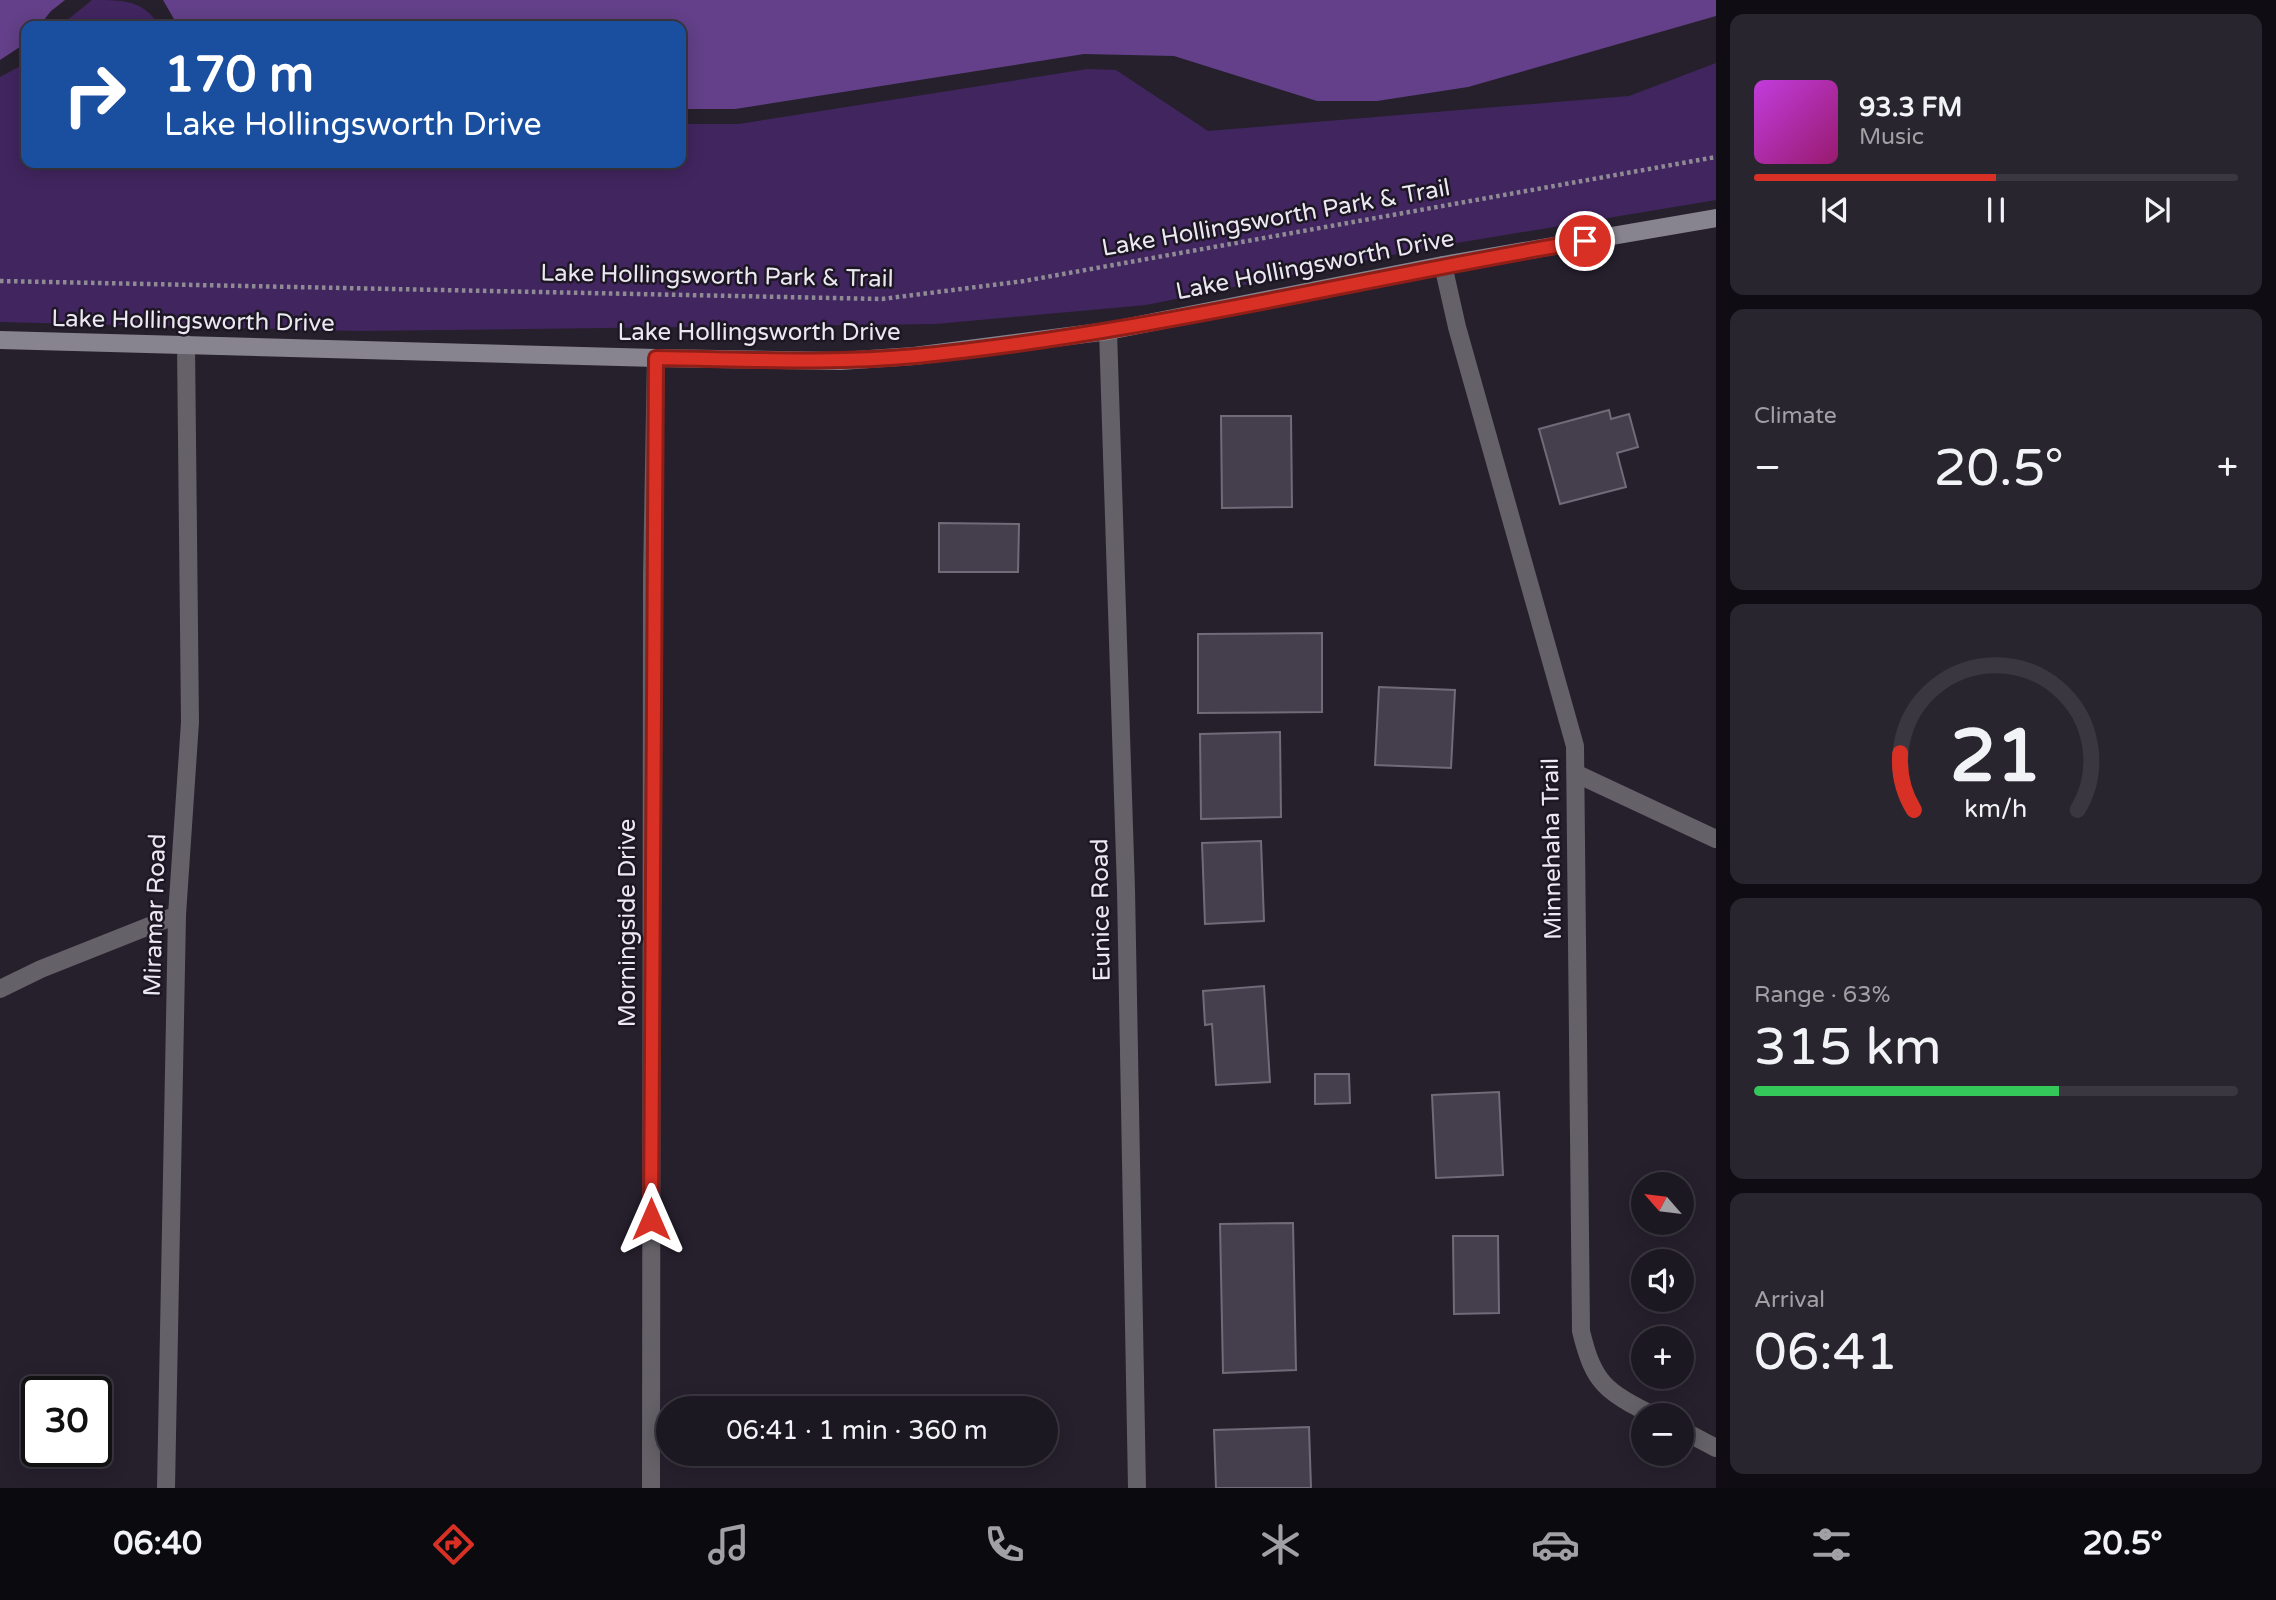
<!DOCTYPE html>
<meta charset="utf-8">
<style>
:root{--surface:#1c1822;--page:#29252f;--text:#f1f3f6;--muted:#a0a0a5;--line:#3a3740;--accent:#d93025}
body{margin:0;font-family:"Varela Round",sans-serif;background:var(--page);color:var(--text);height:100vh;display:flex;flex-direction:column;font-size:26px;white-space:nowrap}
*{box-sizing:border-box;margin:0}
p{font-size:23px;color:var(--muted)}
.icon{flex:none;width:38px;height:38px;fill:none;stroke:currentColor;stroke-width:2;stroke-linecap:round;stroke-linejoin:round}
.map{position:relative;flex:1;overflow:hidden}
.details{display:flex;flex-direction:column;gap:14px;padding:14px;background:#0f0d13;width:560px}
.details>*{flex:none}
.hud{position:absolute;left:21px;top:21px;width:665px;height:147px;border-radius:14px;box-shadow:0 4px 18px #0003,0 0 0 2px var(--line);background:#1a4fa0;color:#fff;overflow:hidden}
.needle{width:46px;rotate:298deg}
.controls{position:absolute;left:1631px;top:1172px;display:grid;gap:14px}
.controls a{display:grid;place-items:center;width:63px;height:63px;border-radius:50%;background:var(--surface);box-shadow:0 4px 18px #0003,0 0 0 2px var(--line);font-size:35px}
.speed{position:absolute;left:21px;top:1376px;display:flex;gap:14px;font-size:35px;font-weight:700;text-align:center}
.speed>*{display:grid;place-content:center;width:91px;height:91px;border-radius:50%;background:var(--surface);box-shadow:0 4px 18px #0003,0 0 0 2px var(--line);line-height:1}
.speed .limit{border:4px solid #111;border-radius:10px;background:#fff;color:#111}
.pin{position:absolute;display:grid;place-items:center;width:60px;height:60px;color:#fff;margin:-30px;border:4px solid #fff;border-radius:50%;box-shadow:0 2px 7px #0007}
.me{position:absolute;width:77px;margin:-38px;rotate:0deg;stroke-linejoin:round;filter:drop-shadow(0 0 5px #0008)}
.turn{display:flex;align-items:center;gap:24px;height:147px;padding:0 28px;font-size:32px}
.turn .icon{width:91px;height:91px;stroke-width:2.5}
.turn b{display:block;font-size:49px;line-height:60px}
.big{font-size:52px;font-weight:600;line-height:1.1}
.details .card{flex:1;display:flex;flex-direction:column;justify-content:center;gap:10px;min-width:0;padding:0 24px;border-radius:14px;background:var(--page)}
.details .dial{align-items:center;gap:0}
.dial svg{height:182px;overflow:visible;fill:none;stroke:var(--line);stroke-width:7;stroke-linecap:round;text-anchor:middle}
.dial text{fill:var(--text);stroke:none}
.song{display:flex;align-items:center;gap:21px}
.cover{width:84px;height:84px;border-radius:10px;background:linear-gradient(135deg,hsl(290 70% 55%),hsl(320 70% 35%))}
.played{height:7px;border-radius:4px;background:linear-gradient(90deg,var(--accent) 50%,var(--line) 50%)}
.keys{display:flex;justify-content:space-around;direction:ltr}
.heat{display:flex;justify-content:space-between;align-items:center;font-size:38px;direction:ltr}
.charge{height:10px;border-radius:5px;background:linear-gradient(90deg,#34c759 63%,var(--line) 0)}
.trip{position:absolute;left:656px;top:1396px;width:402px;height:70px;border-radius:35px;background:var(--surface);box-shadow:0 4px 18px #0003,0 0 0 2px var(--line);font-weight:600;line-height:70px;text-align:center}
.dock{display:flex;height:112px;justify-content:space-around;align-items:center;background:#0b0a0e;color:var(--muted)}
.dock .icon{width:49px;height:49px}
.dock .selected{color:var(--accent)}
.dock b{font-size:32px;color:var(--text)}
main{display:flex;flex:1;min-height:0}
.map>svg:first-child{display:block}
</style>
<main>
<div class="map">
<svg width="1716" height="1488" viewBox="0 0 1716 1488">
<rect width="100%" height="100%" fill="#26202d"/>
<g fill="#41255f">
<path d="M92,0c34,0 50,0 68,26h-100z"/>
<polygon points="26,63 26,163 681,163 681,124 739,124 1087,69 1116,70 1208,131 1629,96 1716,63 1716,200 1421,249 1146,305 936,324 359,331 0,322 0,77"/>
</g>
<g fill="#634089">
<polygon points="0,0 65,0 51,11 39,26 26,26 26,43 0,60"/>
<polygon points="163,0 1716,0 1716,16 1468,87 1377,101 1317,101 1174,56 1084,54 735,109 681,109 681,26 178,26"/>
</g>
<g fill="#453f4d" stroke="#706a79" stroke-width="2">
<polygon points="1609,410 1611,419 1629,414 1638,447 1617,453 1626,487 1560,504 1539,429"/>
<polygon points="1221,416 1291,416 1292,507 1222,508"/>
<polygon points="939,523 1019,524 1018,572 939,572"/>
<polygon points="1322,633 1322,712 1198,713 1198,634"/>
<polygon points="1379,687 1455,690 1451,768 1375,765"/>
<polygon points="1280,732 1281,817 1201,819 1200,734"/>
<polygon points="1261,841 1264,921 1205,924 1202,843"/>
<polygon points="1264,986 1270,1082 1216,1085 1212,1024 1205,1025 1203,991"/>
<polygon points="1315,1074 1349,1074 1350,1103 1315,1104"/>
<polygon points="1499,1092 1503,1175 1436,1178 1432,1095"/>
<polygon points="1293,1223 1296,1370 1223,1373 1220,1224"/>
<polygon points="1453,1236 1498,1236 1499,1313 1454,1314"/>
<polygon points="1309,1427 1311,1488 1216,1488 1214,1430"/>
</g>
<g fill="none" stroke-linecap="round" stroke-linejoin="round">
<polyline stroke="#8f8b95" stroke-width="4.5" stroke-dasharray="3.5 3.5" stroke-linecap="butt" points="0,281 882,299 1024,281 1716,157"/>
<g stroke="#646168" stroke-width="18">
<path d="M1443,265l14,62 118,419 6,585c13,54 25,60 73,85"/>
<polyline points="1108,331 1126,889 1137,1488"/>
<polyline points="1577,774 1716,839"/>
<polyline points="0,989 41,969 177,915"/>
<polyline points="1682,1430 1716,1448"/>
<polyline points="166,1488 177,915 190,722 186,344"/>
<polyline points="651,1488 652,576 656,358"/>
</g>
<polyline stroke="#88848f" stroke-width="18" points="0,340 656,358 840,361 914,356 1108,331 1443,265 1716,218"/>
</g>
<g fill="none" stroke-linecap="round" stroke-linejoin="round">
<g stroke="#8d1f18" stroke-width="18">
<path id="route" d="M651,1219l5,-861c86,1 173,6 260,-2 225,-22 446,-78 669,-115"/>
</g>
<use href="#route" stroke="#d93025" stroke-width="12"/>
</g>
<g text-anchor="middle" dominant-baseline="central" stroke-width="5" stroke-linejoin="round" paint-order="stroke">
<g font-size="24" fill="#ebe8f1" stroke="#1c1723">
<text transform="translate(1276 218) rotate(-10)">Lake Hollingsworth Park &amp; Trail</text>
<text transform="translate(1315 265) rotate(-11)">Lake Hollingsworth Drive</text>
<text transform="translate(717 276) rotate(1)">Lake Hollingsworth Park &amp; Trail</text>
<text transform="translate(193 321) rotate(1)">Lake Hollingsworth Drive</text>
<text x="759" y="332">Lake Hollingsworth Drive</text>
<text transform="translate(1552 849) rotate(-91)">Minnehaha Trail</text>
<text transform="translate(1101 910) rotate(-91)">Eunice Road</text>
<text transform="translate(155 915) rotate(-88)">Miramar Road</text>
<text transform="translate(627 923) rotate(-90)">Morningside Drive</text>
</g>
</g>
</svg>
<div class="controls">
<a><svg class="needle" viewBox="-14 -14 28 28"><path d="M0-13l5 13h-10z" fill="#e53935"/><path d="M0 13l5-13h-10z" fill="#a0a0a5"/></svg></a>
<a><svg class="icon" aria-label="sound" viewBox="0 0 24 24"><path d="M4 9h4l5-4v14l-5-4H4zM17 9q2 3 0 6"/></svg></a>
<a>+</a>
<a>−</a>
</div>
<div class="speed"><div class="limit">30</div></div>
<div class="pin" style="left:1585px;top:241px;background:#d93025"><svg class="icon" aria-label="arrive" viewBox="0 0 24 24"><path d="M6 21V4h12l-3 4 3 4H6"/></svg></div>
<svg class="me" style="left:651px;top:1219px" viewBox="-20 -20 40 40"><path d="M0-17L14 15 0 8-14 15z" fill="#d93025" stroke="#fff" stroke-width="4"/></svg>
<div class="trip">06:41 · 1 min · 360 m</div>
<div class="hud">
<div class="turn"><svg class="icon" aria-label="right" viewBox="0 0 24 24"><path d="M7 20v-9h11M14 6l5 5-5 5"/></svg><div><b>170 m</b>Lake Hollingsworth Drive</div></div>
</div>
</div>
<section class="details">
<div class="card">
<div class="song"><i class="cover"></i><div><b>93.3 FM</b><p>Music</p></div></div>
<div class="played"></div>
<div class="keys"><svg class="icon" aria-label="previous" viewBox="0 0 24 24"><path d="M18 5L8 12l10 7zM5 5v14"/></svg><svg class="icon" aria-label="pause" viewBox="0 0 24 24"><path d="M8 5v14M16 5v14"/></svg><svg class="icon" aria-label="next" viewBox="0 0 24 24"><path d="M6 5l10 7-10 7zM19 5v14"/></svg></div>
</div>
<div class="card"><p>Climate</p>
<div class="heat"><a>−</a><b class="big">20.5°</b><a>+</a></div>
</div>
<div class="card dial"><svg viewBox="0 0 100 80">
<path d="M14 69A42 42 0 1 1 86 69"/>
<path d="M14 69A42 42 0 0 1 8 44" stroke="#d93025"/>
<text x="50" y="56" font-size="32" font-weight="700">21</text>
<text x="50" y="72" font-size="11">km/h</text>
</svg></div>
<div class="card"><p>Range · 63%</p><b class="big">315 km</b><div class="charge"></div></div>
<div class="card"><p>Arrival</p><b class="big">06:41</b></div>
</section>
</main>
<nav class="dock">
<b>06:40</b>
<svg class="icon selected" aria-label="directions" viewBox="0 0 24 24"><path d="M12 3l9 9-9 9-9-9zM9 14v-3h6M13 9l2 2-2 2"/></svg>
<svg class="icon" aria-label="music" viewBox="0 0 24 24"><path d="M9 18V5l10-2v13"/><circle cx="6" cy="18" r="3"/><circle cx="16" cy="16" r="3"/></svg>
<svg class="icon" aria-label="phone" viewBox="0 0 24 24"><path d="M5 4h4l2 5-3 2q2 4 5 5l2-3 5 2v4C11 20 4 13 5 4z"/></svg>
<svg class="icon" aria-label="climate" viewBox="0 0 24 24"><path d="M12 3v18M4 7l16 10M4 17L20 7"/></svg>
<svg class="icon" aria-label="car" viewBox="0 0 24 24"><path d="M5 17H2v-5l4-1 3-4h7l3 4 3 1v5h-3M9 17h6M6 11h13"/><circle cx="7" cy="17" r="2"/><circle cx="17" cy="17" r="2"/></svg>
<svg class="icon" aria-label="filters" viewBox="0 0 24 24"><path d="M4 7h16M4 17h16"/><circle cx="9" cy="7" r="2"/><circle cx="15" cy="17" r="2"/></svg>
<b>20.5°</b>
</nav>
